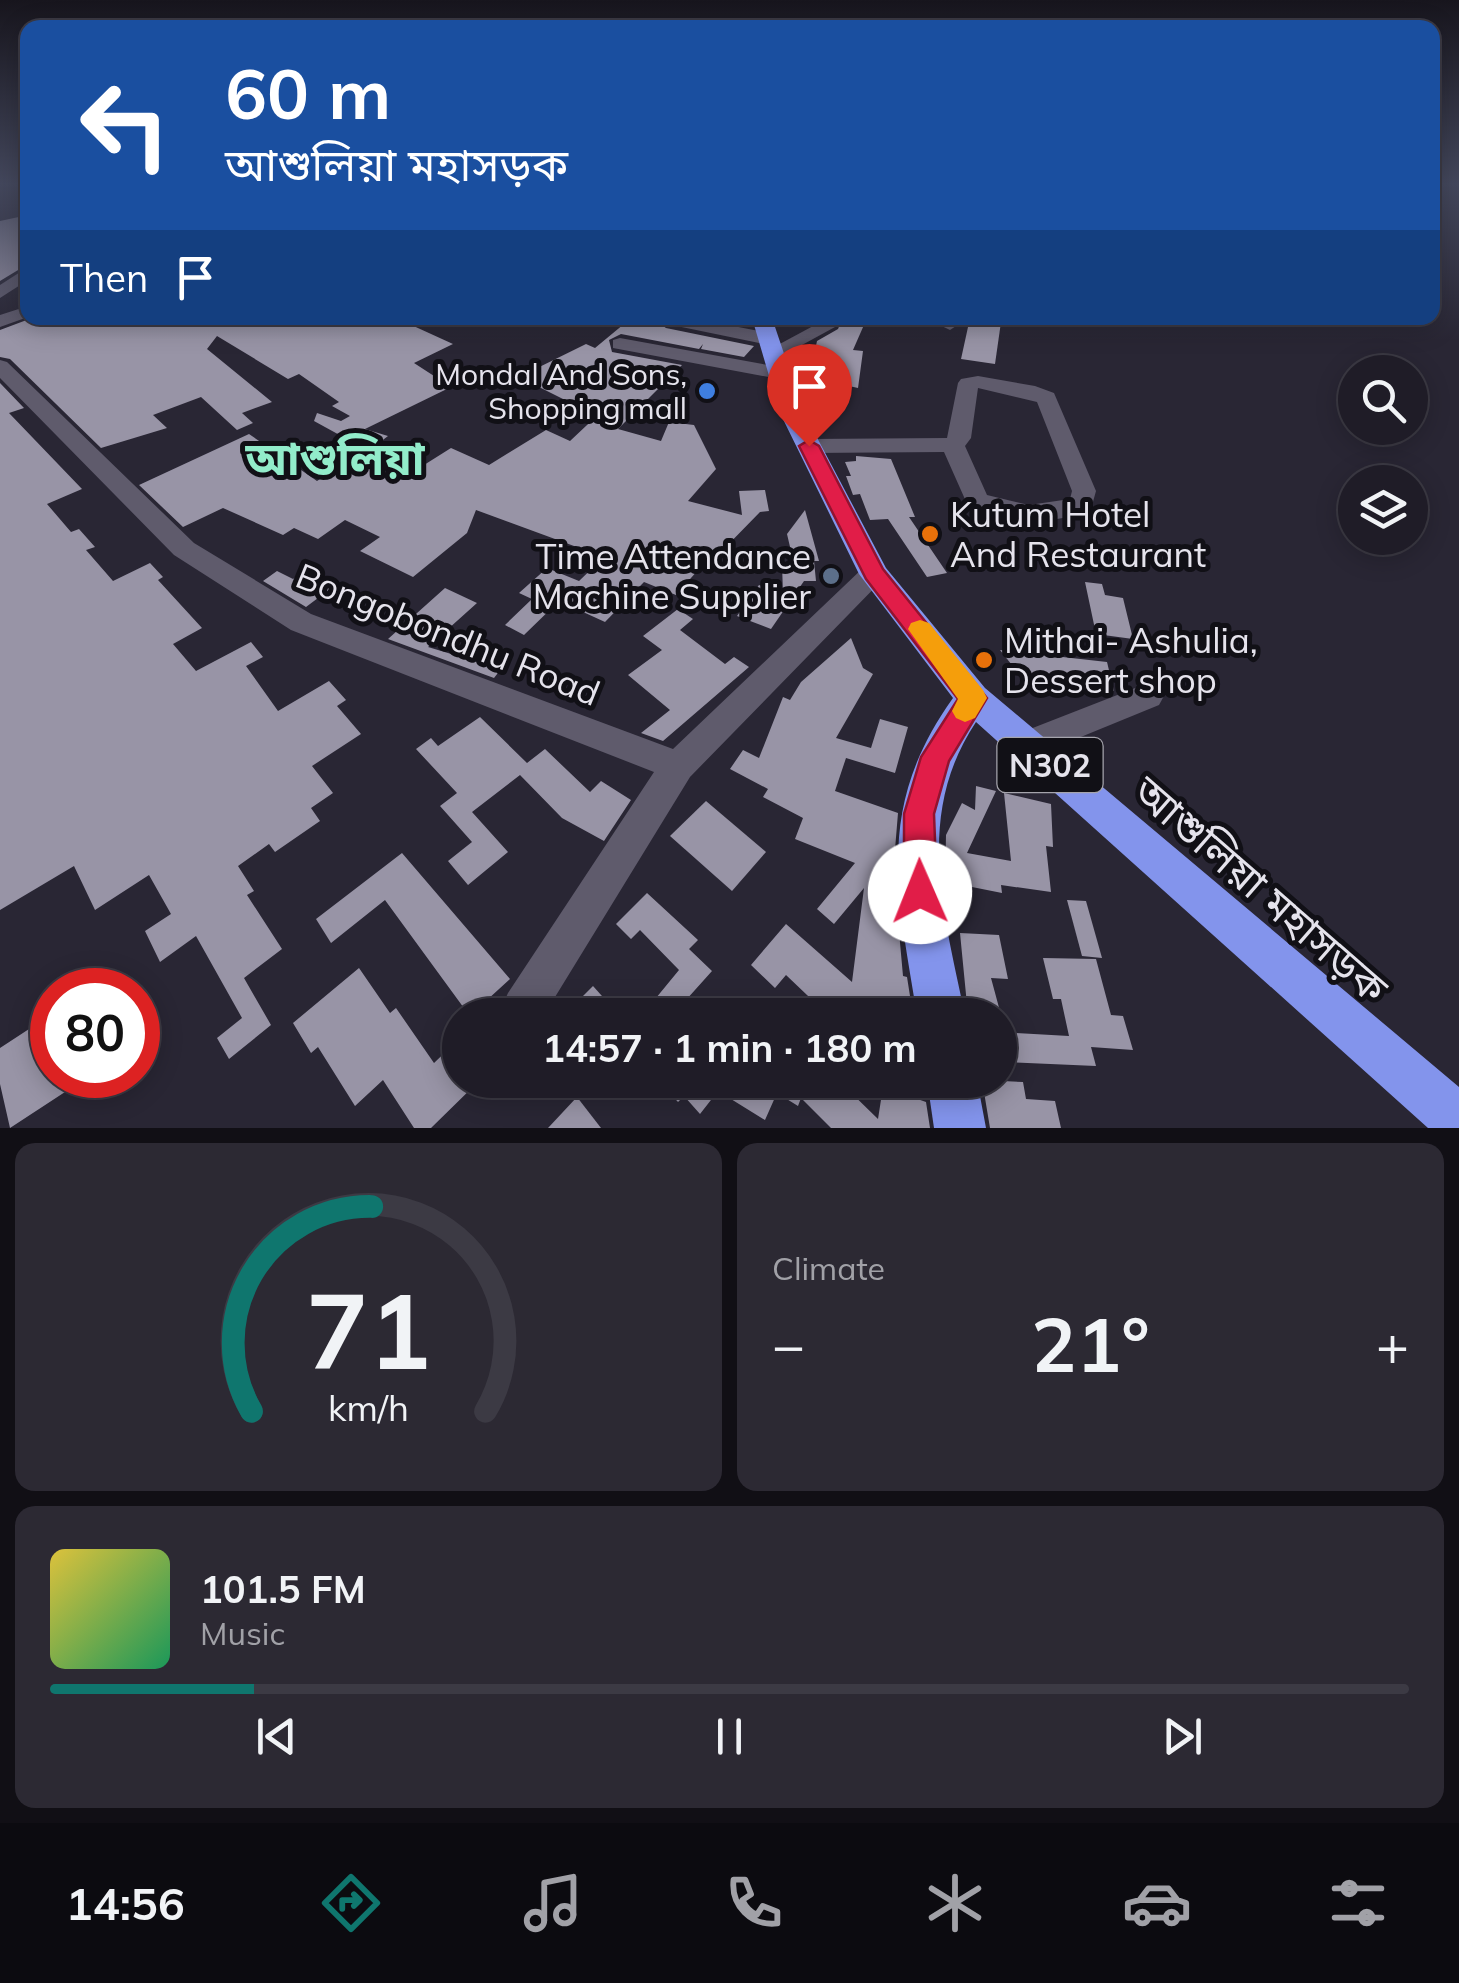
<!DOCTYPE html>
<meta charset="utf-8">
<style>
:root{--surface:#1f1c27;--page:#2c2933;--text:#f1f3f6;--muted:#a1a1a7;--line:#3c3a44;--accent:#0f766e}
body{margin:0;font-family:Mulish,"Noto Sans Bengali",sans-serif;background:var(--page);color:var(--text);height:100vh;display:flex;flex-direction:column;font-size:38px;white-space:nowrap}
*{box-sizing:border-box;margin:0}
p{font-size:32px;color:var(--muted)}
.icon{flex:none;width:55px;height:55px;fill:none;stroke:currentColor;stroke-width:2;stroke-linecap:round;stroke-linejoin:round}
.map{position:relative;height:1128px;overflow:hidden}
.side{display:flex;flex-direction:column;gap:15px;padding:15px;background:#110f15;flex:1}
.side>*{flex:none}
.top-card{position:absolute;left:20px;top:20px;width:1420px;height:305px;border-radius:20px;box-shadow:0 5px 25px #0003,0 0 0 2px var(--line);background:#1a4fa0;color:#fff;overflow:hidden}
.fabs{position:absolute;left:1338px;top:355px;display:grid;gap:20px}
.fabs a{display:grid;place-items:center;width:90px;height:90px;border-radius:50%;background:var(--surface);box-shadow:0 5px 25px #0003,0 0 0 2px var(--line);font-size:50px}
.speed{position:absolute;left:30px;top:968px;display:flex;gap:20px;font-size:50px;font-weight:700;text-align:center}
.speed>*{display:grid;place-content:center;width:130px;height:130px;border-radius:50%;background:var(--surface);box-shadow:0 5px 25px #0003,0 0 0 2px var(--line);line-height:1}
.speed .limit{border:15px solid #d22;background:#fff;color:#111}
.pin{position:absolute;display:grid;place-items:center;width:85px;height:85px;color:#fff;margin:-102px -42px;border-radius:50% 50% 50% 0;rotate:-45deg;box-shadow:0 0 10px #0007}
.pin .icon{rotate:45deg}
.me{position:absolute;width:110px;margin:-55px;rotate:359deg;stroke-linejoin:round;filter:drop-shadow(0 0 8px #0008)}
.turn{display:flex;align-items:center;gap:35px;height:210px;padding:0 40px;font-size:45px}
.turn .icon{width:130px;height:130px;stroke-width:2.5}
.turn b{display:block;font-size:70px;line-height:85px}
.then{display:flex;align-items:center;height:95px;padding:0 40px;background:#0003;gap:20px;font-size:38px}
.big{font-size:75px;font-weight:700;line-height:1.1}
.side .card{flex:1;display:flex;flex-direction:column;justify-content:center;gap:15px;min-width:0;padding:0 35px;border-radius:20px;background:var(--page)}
.side .dial{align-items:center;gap:0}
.dial svg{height:260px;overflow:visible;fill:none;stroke:var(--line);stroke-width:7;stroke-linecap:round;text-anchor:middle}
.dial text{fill:var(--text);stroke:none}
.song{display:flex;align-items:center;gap:30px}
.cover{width:120px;height:120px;border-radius:15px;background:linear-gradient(135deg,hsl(50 70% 55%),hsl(150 70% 35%))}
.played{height:10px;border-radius:5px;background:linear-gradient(90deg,var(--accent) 15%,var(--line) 15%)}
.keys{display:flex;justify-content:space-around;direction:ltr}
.heat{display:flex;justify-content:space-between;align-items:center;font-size:55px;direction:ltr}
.side .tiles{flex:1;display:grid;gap:15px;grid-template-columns:1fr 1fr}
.card:last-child{grid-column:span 2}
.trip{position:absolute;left:442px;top:998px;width:575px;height:100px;border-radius:50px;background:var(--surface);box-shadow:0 5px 25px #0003,0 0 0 2px var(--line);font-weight:700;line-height:100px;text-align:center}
.dock{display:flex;height:160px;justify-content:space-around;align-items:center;background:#0c0b10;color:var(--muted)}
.dock .icon{width:70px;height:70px}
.dock .current{color:var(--accent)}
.dock b{font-size:45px;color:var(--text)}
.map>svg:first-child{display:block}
</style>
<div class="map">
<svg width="1459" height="1128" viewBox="0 0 1459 1128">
<rect width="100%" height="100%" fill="#292634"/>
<g fill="#9894a6">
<polygon points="28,215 28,264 0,281 0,221"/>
<polygon points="32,318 396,318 453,344 414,363 451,387 365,429 388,436 375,446 424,465 451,448 489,465 546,430 570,441 603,410 563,399 519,377 586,344 595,348 630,319 652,324 656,321 666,328 754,346 744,357 701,349 703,344 699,349 621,334 609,340 612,352 682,365 618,429 661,441 669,422 694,425 716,469 688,501 742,515 739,491 765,490 769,511 760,512 718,555 713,553 676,595 644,582 605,622 559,601 524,635 505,625 532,599 519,593 547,568 579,581 604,557 476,510 467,533 413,577 360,551 380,537 345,520 318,539 294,528 283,535 223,508 183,527 139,485 249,434 317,481 365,449 314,421 317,413 341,421 350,416 332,406 339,402 299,374 288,379 217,336 207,349 272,402 242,413 253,423 237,430 201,397 153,415 167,428 101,448 10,359 0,357 0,330"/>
<polygon points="835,318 867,318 853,350 863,351 858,388 822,380 826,356 814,355 817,341 838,329 841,322"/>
<polygon points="970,318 1001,322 995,364 961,359"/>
<polygon points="0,383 24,408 9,413 82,489 47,504 71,532 79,529 95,547 86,550 113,581 150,563 163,577 158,580 202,628 173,644 196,671 251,642 263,657 246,666 278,711 329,681 346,700 337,706 361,734 312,766 333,793 311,808 320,821 275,852 269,844 238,866 254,891 247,895 282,949 244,978 271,1025 229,1059 217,1038 242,1018 196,936 160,962 145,931 171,914 149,875 95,910 74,866 0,910"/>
<polygon points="856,456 891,459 915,517 909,517 947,573 927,577 888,519 870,520 860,494 853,495 846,476 851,476 845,462 856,461"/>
<polygon points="805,510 819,561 814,561 816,581 804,581 771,629 737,616 759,585 783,594 782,564 794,564 787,534"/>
<polygon points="277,571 293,579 300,574 330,589 306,607 263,581"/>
<polygon points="1085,582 1102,584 1105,595 1123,598 1133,639 1096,634"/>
<polygon points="445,588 477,603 428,647 501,669 494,678 388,639"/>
<polygon points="678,609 693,619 680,630 725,664 734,657 749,667 663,741 641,733 670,710 628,675 662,650 643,636"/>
<polygon points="851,638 863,668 873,674 836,738 871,748 880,719 908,727 895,773 846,758 835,791 898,813 892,886 895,887 903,976 907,977 913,1015 828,1015 786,975 775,988 751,965 786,924 852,982 864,888 834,924 817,909 855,863 795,839 803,818 763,797 768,789 730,769 743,750 759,758 783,697 790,700 801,682"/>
<polygon points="1000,650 1107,662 1114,691 1026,683"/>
<polygon points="480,717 527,763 545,749 590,792 601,781 631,800 604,841 562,818 520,775 472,812 508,852 468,885 448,861 472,842 440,806 457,793 416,749 431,738 438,746"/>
<polygon points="976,786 996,791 967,853 1011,861 1004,793 1051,804 1053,847 1046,846 1051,892 1001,885 1002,893 962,885 961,890 945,884 946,835 962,803 975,810"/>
<polygon points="706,801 766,852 732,891 670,836"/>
<polygon points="402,853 510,979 487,1000 498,1015 469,1015 385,900 331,943 316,919"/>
<polygon points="647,893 698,940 689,949 712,971 686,1000 701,1015 642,1015 679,970 640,930 631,939 616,924"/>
<polygon points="1067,900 1086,901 1102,958 1082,956"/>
<polygon points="960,933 999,935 1008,979 991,978 1001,1015 968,1015"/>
<polygon points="1043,958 1096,959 1111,1015 1123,1016 1133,1050 1091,1047 1096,1066 1005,1062 1000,1032 1069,1036 1061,999 1053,999"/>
<polygon points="359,968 390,1013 396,1008 434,1063 460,1038 460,1080 480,1080 431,1128 414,1128 383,1080 355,1106 318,1047 311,1053 293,1023"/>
<polygon points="593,986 619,1015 564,1015"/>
<polygon points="52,1014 52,1075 91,1075 10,1128 0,1084 0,1048"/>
<polygon points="658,1080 838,1080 878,1119 883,1087 926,1102 930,1128 831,1128 801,1098 798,1106 777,1093 765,1120 718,1091 700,1114 684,1096 678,1102"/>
<polygon points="982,1080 1023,1082 1026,1099 1055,1101 1061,1128 990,1128"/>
<polygon points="577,1097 601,1128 548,1128"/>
</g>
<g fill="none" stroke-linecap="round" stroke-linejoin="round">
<g fill="#5f5b6c" fill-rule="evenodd">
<polygon points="28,267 28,280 0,298 0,285"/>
<polygon points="28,306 28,317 0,327 0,315"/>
<polygon points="658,318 692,318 769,333 779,339 769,345 667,324"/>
<polygon points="828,318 837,323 835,327 780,357 766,357 763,353"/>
<polygon points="925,318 950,318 959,324 950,330"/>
<polygon points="620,338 779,367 789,373 779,379 613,348 613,340"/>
<polygon points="0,360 7,362 194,543 311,614 673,749 864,567 884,567 888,574 690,777 544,1015 504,1015 501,1008 508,993 654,772 291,630 174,555 0,378"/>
<path d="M978,376l57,10 19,7 42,98 -5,18c-38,17 -85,16 -123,-3l-24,-54 -135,1 -12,-7 12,-7 138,-1 11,-55 3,-4zM978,388l59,14 35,89 -2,8 -41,6 -42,-10 -22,-49 6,-8z"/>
<polygon points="1148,683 1159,687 1164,696 1159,705 1027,759 1015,755 1010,745 1015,735"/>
</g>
<g fill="#8394ec" fill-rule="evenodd">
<path d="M752,318h20l32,95 82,155 99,120 474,399v41h-31l-452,-406c-62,93 -32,191 -11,293h-48c-20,-123 -42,-208 36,-317l-94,-124 -79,-161z"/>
<polygon points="927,1080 977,1080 986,1128 934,1128"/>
</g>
</g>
<linearGradient id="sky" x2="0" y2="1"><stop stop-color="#17151d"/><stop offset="0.54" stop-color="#43475c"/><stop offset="1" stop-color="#43475c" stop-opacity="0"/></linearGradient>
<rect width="1459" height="340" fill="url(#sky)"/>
<polygon fill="#e11d48" stroke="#92132f" stroke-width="2.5" points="809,440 819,446 883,569 987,698 949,761 934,814 937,892 932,903 920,908 909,903 904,892 904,814 921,757 958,699 866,579 799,446"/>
<polygon fill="#f59e0b" points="920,620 929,623 983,690 987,698 975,718 965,722 956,718 952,711 958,699 908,629 911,623"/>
<circle fill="#3f7fe0" stroke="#111016" stroke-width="4" cx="707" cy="391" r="10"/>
<g fill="#e8710a" stroke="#111016" stroke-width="4">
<circle cx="930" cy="534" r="10"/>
<circle cx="984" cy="660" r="10"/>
</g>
<circle fill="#5c6f8a" stroke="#111016" stroke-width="4" cx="831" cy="576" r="10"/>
<g text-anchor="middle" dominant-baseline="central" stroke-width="10" stroke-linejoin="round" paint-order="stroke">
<g font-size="30" fill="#e5e3ec" stroke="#111016" text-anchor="end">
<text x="687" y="374">Mondal And Sons,<tspan x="687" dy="34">Shopping mall</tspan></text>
</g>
<rect fill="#111016" stroke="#a5a4ac" stroke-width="2.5" x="997.5" y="738" width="105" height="54" rx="8"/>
<g font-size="32" font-weight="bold" fill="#e5e3ec">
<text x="1050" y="765">N302</text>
</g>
<g font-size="35" fill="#e5e3ec" stroke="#111016" text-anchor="start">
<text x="950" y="514">Kutum Hotel<tspan x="950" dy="40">And Restaurant</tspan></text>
<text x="811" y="556" text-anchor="end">Time Attendance<tspan x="811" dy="40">Machine Supplier</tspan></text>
<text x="1004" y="640">Mithai- Ashulia,<tspan x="1004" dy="40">Dessert shop</tspan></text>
</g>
<g font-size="35" fill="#e5e3ec" stroke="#111016">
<text transform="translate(448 634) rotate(22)">Bongobondhu Road</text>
</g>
<g font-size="42" fill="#e5e3ec" stroke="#111016">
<text transform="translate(1261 889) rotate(41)">আশুলিয়া মহাসড়ক</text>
</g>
<g font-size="45" font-weight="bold" fill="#92ecca" stroke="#111016">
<text x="335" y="458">আশুলিয়া</text>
</g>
</g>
</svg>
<div class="fabs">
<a><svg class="icon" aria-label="search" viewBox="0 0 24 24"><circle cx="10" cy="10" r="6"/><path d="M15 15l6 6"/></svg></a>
<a><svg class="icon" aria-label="layers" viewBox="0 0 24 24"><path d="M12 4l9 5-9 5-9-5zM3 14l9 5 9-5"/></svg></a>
</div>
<div class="speed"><div class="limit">80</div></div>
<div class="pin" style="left:809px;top:446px;background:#d93025"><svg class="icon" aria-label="arrive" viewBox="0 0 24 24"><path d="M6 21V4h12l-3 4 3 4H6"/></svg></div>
<svg class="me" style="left:920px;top:892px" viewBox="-20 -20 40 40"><circle r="19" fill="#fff"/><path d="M0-13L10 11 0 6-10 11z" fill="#e11d48"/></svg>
<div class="trip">14:57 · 1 min · 180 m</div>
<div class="top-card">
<div class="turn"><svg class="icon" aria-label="left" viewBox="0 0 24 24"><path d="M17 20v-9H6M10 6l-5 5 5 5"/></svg><div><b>60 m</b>আশুলিয়া মহাসড়ক</div></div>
<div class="then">Then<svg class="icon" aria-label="arrive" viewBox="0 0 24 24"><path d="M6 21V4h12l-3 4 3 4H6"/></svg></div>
</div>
</div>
<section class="side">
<div class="tiles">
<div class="card dial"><svg viewBox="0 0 100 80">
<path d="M14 69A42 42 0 1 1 86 69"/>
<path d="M14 69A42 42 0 0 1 51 6" stroke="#0f766e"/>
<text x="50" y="56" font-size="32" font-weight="700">71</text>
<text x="50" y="72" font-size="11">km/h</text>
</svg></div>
<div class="card"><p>Climate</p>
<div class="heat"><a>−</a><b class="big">21°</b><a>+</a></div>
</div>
<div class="card">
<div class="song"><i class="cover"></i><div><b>101.5 FM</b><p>Music</p></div></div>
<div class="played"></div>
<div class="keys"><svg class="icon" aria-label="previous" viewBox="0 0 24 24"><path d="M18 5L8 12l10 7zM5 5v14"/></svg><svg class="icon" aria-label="pause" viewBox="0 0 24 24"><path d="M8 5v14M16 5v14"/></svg><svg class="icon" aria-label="next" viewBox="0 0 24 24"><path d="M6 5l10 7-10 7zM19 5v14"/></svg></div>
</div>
</div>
</section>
<nav class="dock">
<b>14:56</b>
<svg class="icon current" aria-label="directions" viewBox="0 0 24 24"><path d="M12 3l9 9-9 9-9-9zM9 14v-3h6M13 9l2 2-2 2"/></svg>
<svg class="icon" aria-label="music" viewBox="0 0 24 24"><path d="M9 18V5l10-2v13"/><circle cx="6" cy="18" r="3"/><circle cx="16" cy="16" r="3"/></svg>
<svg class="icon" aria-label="phone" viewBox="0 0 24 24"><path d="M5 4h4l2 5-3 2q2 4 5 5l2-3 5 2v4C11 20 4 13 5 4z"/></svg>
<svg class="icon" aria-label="climate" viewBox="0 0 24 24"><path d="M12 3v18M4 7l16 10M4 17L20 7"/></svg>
<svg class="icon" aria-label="car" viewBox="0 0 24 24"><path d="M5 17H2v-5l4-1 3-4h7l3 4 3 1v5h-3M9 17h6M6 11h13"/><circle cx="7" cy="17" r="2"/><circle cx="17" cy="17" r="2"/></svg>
<svg class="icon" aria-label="filters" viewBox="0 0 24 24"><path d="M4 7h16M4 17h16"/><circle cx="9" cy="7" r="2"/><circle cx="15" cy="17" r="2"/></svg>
</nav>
